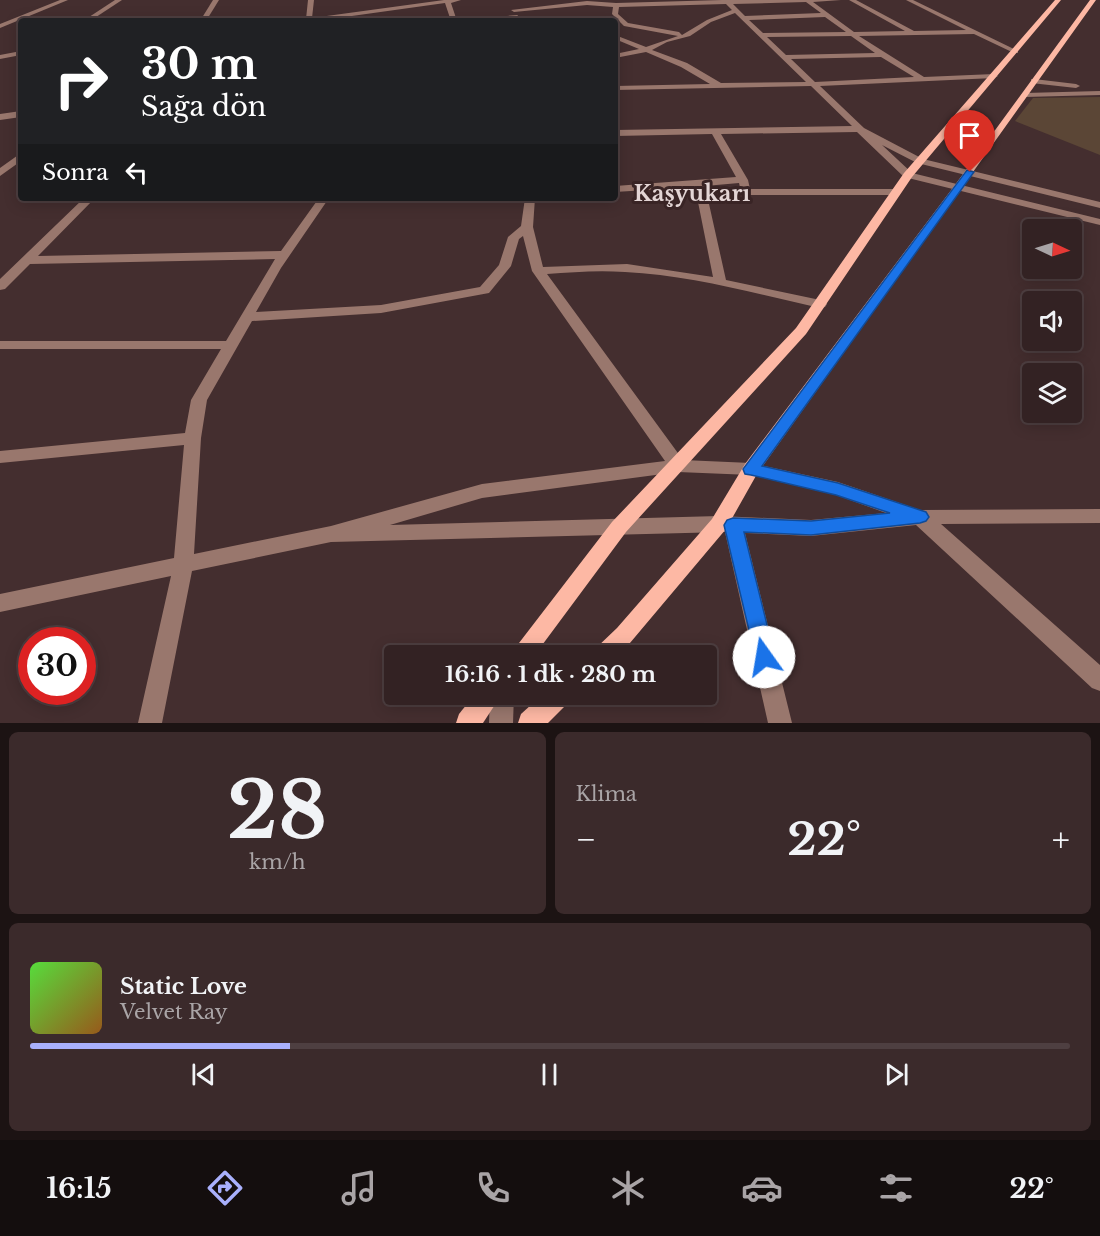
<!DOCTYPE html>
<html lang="tr">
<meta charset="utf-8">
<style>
:root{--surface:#332223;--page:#3b2a2b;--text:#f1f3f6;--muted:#a9a4a6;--line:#4e3f41;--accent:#a9b0fc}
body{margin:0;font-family:"Libre Baskerville",serif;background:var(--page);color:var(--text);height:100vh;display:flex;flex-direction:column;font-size:22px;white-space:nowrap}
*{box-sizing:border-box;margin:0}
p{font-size:20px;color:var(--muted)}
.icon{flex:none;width:33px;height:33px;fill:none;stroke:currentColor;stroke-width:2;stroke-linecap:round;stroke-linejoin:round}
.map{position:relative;height:723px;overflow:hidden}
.side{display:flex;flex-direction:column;gap:9px;padding:9px;background:#1c1313;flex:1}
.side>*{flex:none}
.top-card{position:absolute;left:18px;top:18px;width:600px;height:183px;border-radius:6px;box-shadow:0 3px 15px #0003,0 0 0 2px var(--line);background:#202124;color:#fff;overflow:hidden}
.needle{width:39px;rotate:94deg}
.controls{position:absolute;left:1022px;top:219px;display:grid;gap:12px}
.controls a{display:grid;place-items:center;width:60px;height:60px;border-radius:6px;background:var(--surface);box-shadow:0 3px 15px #0003,0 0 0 2px var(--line);font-size:30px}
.speed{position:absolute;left:18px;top:627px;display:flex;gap:12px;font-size:30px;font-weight:700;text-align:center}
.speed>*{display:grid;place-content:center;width:78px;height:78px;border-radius:50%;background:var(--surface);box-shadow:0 3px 15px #0003,0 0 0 2px var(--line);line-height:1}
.speed .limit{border:9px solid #d22;background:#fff;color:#111}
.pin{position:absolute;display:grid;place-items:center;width:51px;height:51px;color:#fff;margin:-62px -26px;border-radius:50% 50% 50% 0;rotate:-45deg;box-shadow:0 0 6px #0007}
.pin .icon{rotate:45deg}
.me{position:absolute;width:66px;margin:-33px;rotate:347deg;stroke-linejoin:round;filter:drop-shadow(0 0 4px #0008)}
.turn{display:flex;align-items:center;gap:21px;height:126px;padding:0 24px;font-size:27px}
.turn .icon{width:78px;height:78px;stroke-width:2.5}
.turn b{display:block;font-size:42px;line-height:51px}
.then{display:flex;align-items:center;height:57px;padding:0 24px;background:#0003;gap:12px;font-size:22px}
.big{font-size:45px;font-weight:700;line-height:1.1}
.side .widget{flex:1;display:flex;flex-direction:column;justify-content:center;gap:9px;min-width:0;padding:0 21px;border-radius:9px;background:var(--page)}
.side .dial{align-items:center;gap:0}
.dial b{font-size:78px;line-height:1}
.song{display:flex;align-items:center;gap:18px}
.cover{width:72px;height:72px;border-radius:9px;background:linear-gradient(135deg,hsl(110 70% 55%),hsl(30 70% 35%))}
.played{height:6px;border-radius:3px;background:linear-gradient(90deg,var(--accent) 25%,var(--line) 25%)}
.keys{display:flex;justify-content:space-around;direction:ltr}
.heat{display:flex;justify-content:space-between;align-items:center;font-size:33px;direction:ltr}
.side .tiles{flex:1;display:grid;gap:9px;grid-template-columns:1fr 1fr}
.widget:last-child{grid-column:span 2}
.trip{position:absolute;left:384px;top:645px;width:333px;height:60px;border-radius:6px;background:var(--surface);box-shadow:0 3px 15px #0003,0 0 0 2px var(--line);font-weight:700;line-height:60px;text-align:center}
.menu{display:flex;height:96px;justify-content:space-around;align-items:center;background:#140e0e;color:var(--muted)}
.menu .icon{width:42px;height:42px}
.menu .active{color:var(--accent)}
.menu b{font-size:27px;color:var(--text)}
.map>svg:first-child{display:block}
</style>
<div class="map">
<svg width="1100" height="723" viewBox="0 0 1100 723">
<rect width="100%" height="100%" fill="#442e2f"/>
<polygon fill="#5b4636" points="1100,97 1100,155 1015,121 1033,98"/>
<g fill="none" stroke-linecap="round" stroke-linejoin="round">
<g fill="#99776d" fill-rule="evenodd">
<polygon points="60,0 68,0 0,28 0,24"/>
<polygon points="115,0 122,0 90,21 83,21"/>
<polygon points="213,0 219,0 206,21 200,21"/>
<polygon points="308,0 314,0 312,18 444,0 461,0 451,3 457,21 451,21 445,3 316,21 299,21 306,19"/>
<path d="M722,0h119l-28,2 41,30 51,-1 -56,-31h7l58,31 52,-1 -60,-30h7l105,51v2h-4l-40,-19 -115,2 65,41 70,-3 4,2 -4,2 -174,8 44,42 59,31 177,43v6l-183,-45 -35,-18 30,28 188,46v6l-196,-48 -47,-45 -136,2 27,46 2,9h146l5,3 -5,3h-150l-5,-3 -2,-9 -34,3 21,94 99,21 2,3 -2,3 -5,1c-64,-14 -129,-33 -195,-36 -26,-2 -52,0 -78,2l136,186 68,3 87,19 82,28 180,-1v14l-159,1 159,141v26l-8,-3 -176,-163 -105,11 -66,-3 47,190h-24l-43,-191 -394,10 -139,29 -30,152h-24l33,-147 -171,36v-18l174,-36 10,-113 -184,18v-12l185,-18 6,-33 30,-51h-221v-8h226l49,-82 -245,5 -25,25 -5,1v-11l84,-81h11l-57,58 243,-5 38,-53h10l-48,70 -25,44 125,-7 99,-18 19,-22 9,-28 13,-11 4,-28h10l-2,29 10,40 84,-3 86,13 -18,-90 -80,5v-6l121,-9 -24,-43 -97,2v-6l237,-4 -41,-40 -196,4v-4l95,-2 -29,-17 -35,-15 -31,6v-4l24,-5 -24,-10v-4l31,12 32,-11 -54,-10 -12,-12 1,-7 -26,-2 -73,7 -3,-2 76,-9 29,2zM806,2l15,11 -76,3 -12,-12zM726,4l6,6 -25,10 -25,15 -3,-3 -51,-9 -10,-9 1,-7zM735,13l71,69 -85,1 -34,-20 -35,-13 15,-8 23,-6 21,-14zM825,17l21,15 -83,1 -14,-13zM851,36l24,17 -89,2 -19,-18zM881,57l33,20 -99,5 -24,-23zM523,236l9,35 133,190 -183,23 -151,42 -137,28 7,-116 6,-38 45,-79 129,-8 108,-20 22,-27 8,-27zM678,472l73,3 85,20 50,18 -75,7 -92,-4 -329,9 92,-27z"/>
<polygon points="518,15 516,18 467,21 470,19"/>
<polygon points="21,51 21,55 0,59 0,55"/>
<polygon points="1034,79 1076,84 1080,86 1076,88 1031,83 1031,79"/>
<polygon points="1100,91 1100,95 1025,97 1021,95 1025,93"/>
<polygon points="21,111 21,117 0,120 0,114"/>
<polygon points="21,153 21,161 0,176 0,168"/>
<polygon points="490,694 514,694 513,723 489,723"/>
</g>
<g fill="#fdb8a4" fill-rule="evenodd">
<polygon points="1055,0 1061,0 912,177 806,334 626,532 534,656 509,656 612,522 796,328 904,173"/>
<polygon points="1090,0 1096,0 757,474 726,529 619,656 592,656 595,649 617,628 712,519 745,464 955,185"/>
<polygon points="475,694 502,694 483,723 456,723 459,714"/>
<polygon points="543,694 573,694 569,702 548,723 518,723 521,714"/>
</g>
</g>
<polygon fill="#1a73e8" stroke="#114b97" stroke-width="1.5" points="967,170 974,172 762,466 838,483 926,512 929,517 926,521 920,523 811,535 744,532 775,657 772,664 764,667 757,664 724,525 727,520 733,518 811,521 890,513 836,495 751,475 745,474 743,469"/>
<g text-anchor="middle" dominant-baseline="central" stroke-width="6" stroke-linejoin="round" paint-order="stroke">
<g font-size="22" font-weight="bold" fill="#e3d5d5" stroke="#392425">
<text x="692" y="193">Kaşyukarı</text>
</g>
</g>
</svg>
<div class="controls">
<a><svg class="needle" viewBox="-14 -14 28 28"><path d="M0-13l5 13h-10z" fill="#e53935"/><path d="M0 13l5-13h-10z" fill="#a9a4a6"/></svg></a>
<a><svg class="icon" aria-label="sound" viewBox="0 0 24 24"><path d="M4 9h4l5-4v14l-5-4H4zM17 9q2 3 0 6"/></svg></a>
<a><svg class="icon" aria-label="layers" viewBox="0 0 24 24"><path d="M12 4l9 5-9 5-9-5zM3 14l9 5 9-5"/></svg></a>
</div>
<div class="speed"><div class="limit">30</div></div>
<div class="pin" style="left:970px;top:172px;background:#d93025"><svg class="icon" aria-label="arrive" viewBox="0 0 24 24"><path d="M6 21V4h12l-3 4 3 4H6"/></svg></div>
<svg class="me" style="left:764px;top:657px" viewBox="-20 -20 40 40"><circle r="19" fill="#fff"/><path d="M0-13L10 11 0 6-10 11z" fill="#1a73e8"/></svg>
<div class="trip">16:16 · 1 dk · 280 m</div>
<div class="top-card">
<div class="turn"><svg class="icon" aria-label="right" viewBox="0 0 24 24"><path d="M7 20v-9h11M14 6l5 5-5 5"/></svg><div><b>30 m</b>Sağa dön</div></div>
<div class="then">Sonra<svg class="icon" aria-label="left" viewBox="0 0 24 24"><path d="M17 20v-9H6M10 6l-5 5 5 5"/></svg></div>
</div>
</div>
<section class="side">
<div class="tiles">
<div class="widget dial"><b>28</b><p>km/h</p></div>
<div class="widget"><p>Klima</p>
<div class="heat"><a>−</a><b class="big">22°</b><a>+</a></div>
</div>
<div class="widget">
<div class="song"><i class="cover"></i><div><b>Static Love</b><p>Velvet Ray</p></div></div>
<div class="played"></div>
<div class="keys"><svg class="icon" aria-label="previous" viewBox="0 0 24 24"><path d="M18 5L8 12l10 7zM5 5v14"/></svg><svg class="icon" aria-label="pause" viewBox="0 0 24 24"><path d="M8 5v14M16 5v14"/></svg><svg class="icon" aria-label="next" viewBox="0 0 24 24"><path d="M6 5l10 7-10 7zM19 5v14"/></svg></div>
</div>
</div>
</section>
<nav class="menu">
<b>16:15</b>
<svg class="icon active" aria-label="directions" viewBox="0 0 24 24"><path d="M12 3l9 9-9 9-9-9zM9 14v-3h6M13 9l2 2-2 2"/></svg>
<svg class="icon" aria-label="music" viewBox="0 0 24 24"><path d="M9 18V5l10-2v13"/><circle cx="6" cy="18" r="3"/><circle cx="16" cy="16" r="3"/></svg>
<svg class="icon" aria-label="phone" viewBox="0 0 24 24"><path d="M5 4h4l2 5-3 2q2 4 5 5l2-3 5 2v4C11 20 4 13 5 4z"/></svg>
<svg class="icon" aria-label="climate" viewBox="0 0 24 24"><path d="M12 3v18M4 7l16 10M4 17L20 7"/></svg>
<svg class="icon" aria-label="car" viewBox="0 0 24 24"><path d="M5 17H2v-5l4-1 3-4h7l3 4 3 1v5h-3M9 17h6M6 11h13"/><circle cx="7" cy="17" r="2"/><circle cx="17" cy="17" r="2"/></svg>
<svg class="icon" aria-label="filters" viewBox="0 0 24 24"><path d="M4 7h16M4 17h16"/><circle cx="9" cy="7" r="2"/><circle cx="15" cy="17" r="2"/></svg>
<b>22°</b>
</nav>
